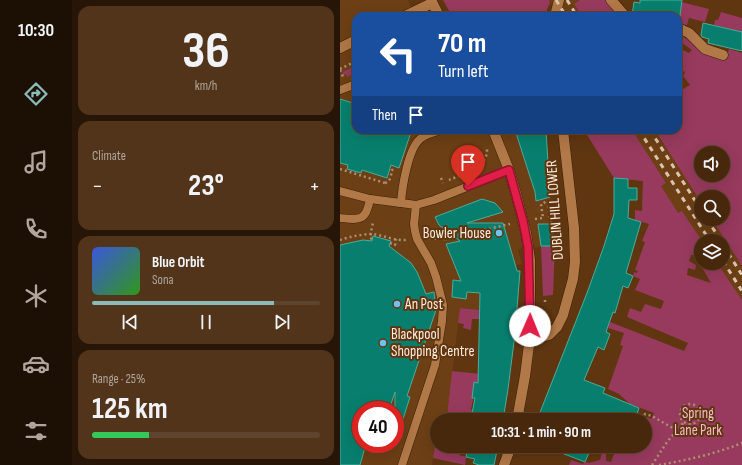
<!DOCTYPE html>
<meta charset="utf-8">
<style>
:root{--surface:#47280c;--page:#51341a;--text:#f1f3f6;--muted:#b0a69d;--line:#5f442d;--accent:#8bbbb9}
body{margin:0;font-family:"Sofia Sans Condensed",sans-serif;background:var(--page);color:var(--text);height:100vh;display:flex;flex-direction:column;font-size:15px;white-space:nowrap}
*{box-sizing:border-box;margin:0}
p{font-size:13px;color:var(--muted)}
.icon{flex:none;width:22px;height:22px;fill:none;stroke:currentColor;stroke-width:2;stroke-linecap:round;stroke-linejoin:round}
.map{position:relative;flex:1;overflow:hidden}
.side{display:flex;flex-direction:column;gap:6px;padding:6px;background:#271607;width:268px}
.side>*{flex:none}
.hud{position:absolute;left:12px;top:12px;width:330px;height:122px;border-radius:12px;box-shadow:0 4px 16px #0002,0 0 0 1px var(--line);background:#1a4fa0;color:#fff;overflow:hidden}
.tools{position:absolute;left:354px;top:146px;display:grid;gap:8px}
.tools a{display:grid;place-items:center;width:36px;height:36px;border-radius:50%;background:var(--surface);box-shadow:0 4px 16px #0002,0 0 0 1px var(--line);font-size:20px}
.speed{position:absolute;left:12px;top:401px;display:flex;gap:8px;font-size:20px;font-weight:700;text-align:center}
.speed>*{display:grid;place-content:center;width:52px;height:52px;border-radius:50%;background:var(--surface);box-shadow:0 4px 16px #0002,0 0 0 1px var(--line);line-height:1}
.speed .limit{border:6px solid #d22;background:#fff;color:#111}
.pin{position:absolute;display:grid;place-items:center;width:34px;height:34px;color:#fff;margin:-41px -17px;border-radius:50% 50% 50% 0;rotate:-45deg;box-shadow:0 0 4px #0007}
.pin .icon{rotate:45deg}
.me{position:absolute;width:44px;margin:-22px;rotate:1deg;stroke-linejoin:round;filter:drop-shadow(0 0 3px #0008)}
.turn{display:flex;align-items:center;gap:14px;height:84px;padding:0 20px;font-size:18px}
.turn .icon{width:52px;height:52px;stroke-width:2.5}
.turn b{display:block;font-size:28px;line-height:34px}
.then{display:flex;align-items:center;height:38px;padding:0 20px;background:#0003;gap:8px;font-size:15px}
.big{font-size:30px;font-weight:700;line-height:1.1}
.side .card{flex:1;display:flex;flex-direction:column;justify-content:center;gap:6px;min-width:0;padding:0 14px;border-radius:12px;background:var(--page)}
.side .dial{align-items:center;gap:0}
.dial b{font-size:52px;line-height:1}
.song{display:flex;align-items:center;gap:12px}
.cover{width:48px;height:48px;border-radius:6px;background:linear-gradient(135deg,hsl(230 70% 55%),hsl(110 70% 35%))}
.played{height:4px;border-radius:2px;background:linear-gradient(90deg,var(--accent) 80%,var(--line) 80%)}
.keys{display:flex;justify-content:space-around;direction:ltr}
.heat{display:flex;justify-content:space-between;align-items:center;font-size:22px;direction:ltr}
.charge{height:6px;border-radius:3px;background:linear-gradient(90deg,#34c759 25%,var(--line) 0)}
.trip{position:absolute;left:90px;top:413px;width:222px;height:40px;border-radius:20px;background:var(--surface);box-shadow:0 4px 16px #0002,0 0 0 1px var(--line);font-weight:700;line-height:40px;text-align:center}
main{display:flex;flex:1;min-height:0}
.dock{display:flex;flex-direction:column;width:72px;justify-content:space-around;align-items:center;background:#1c1005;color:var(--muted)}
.dock .icon{width:28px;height:28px}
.dock .on{color:var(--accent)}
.dock b{font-size:18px;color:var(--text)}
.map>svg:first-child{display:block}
</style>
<main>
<nav class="dock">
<b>10:30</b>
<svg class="icon on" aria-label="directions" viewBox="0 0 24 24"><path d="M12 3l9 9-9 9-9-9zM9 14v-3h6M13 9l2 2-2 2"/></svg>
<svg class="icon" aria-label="music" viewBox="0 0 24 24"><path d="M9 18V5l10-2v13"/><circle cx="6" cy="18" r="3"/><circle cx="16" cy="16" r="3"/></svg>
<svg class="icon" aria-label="phone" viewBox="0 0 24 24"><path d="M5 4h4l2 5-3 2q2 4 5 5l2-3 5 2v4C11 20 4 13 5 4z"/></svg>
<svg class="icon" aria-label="climate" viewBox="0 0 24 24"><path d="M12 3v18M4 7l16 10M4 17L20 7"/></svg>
<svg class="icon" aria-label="car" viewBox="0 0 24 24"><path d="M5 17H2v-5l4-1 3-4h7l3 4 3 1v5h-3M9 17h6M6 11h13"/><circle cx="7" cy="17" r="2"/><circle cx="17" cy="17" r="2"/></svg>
<svg class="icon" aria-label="filters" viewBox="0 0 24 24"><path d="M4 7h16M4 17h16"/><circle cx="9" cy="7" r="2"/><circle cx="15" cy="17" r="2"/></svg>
</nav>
<section class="side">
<div class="card dial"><b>36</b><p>km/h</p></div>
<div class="card"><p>Climate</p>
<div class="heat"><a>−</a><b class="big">23°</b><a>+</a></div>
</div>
<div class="card">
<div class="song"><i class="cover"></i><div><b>Blue Orbit</b><p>Sona</p></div></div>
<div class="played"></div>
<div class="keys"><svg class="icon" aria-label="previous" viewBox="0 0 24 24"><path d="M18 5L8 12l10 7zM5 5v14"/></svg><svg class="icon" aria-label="pause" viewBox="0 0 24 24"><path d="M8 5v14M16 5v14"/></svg><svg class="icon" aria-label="next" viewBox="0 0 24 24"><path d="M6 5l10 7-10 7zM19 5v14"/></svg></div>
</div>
<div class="card"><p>Range · 25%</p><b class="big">125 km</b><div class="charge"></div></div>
</section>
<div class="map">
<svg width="402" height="465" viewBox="0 0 402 465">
<rect width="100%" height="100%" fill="#5f3610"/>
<g fill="#6d3f14" fill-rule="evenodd">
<path d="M0,0h68l7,16h-59v114h190l8,116 -36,3 4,15 -10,2 -3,4 11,1 -4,42 -56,-5 -13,108 22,4h-32v19h-1l-4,26h-92zM21,410h34v34h-34z"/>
<polygon points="209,0 262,0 272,16 219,16"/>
<path d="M244,130h94l23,23v22h22l19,45v129l-30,-66 -17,-27 -53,-53 1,-22 -29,-3zM361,197h22v22h-22zM361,241h22v22h-22z"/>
</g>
<g fill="#973a5e" fill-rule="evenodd">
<polygon points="103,0 209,0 210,3 204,16 112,16"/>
<polygon points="240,0 267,0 280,16 242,16 234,4"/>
<polygon points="331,0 342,0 341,2 369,9 365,22 349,18 347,25 339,24 341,10"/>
<polygon points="381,12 402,18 402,32 374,25 375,20 378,20"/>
<path d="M338,34l11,6 13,13 24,7 3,-11 13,4v213l-30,-47h11v-22h-22v5l-46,-72h23v-38l12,-7 -7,-9 2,-3c-7,-10 -10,-13 -2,-23l6,3 3,-3 -14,-10zM361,153h22v22h-22z"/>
<polygon points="16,66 16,69 14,70 15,73 7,77 6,74 4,75 2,72"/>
<path d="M244,130h48l34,53 -5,3 17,27 4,-2 20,30h-1v22h16l25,37v165h-173l2,-5 12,4 2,-2 4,1 11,-3 3,-11 3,1v11l5,1 5,-13 18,5 2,-4 -11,-3 1,-1h19v-25l2,-4 4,2 3,-6 -24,-9 -11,-10 -11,-5 15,-43 -3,-1 4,-12 -16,-5 2,-6 74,29 4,-8 -61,-26 3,-9 11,4 4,-8 16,5 3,-8 -29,-11 5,-11 -7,-3 1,-4 3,1 1,-2 -3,-1 10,-28 -3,-1 7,-17 -14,-4v-10l7,1 1,-30 -29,-3zM351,255h4l16,28 -24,-8 1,-7 7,2 1,-5 -7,-4z"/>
<polygon points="201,246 215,246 213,295 203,296"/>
<polygon points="120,308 161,312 142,319 132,319 131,330 123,328 124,324 118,323"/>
<polygon points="112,371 141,374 140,383 136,382 131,410 133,410 131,420 107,416"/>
<polygon points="96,439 97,439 97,446 121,446 119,455 126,457 125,465 93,458"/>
</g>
<g fill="#087f6e" stroke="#4bac9a">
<polygon points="300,0 342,0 340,16 292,16 294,2 300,3"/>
<polygon points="363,23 402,32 402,51 368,43 369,39 362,37 361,35"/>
<polygon points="0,99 16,104 16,130 63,130 62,132 70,135 59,168 51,165 47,178 22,170 21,173 7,169 8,165 0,163"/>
<polygon points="175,130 206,130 210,197 196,201 195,192"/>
<polygon points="274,178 288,179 288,188 297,188 297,200 289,200 288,218 301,222 286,273 293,276 288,288 283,286 275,313 273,312 266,332 270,334 264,350 258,347 244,380 265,388 263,393 299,408 295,420 197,420 247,293 264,246 274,214"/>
<polygon points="142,199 155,203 163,212 127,223 163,223 177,271 180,271 175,334 168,389 163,420 138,420 131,419 135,398 132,398 134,382 138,383 140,293 127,292 126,299 112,297 113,280 121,281 106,244 120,241 99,225 95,217"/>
<polygon points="198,224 212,224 214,246 201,246"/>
<polygon points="33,236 51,241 49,246 71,263 77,272 86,294 94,292 96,310 67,396 70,397 58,435 55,435 55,392 49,410 21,410 21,444 26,444 20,465 0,465 0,245 23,240 32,241"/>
<polygon points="128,446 158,446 154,465 139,465 133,463 135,459 126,457"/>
<polygon points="206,446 252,446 245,462 206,447"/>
</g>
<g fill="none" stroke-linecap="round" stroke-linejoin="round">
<g stroke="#3c2006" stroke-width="9">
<g id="service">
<polyline points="0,90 16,84"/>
<polyline points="0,191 30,199 76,205 94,200 169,170"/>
<path d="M61,203c1,-15 7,-54 19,-64 5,-5 13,-6 20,-9"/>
<path d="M0,218c21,2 26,3 30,-19"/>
<polyline points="62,465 95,365 102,321 103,305 96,277 91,263 77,239 75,231 74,224 76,205"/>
</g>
</g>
<g stroke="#3c2006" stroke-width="11">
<g id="minor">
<polyline points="271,0 285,16"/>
<polyline points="338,28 349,33 365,49 383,55"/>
</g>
</g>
<g stroke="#3c2006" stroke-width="11">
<g id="tertiary">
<polyline points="91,0 99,16"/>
<polyline points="65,16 92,3"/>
<polyline points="215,16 219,0"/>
<polyline points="0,48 16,40"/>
<polyline points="153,130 169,170 176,194 186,233 190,260 190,337 185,376 177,420"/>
<polyline points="190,337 201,337 209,335 217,327 223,315 233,279 235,262 234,228 223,130"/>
<polyline points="164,465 171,446"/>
</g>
</g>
<g stroke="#ac8e73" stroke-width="2.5" stroke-dasharray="2 3" stroke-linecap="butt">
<polyline points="0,69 16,61"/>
<polyline points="0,70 4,79"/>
<polyline points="0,169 45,183"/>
<polyline points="101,178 103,183"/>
<path d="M109,180c14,-6 39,-12 38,-31"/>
<path d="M45,183c6,-2 6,-8 7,-13h3"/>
<polyline points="195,219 203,218 201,204 208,201 210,221 214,221 213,212"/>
<polyline points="144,230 170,224"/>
<polyline points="89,238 105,239 138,231"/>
<polyline points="32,239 30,238 33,222"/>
<path d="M0,240c9,-3 22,-6 32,-6 11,1 23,7 34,6"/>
<polyline points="50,243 55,245 56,239"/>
<polyline points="205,302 205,298"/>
<circle cx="350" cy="414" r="10"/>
<polyline points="303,420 305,414 312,416 336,430"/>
<polyline points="312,465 327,442 344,422"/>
<path d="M319,465c28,-5 56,-11 83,-22"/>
</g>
<use href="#service" stroke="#b17848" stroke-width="8"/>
<use href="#minor" stroke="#b17848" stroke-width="10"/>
<use href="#tertiary" stroke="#b17848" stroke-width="10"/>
<g stroke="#dcc4b1" stroke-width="3" stroke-dasharray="5 5" stroke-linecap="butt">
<polyline points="216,0 226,16"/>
<polyline points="227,0 237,16"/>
<polyline points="299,130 370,241"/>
<polyline points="310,130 361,210"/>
<polyline points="367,219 381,241"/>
<polyline points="383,245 402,275"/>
<polyline points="383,261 402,291"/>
</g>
</g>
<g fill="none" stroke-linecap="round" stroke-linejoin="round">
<g stroke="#92132f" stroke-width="10">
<polyline id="route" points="128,186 169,170 183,221 188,247 190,326"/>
</g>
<use href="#route" stroke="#e11d48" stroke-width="7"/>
</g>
<g fill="#72c1f5" stroke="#5f3610" stroke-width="1.5">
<circle cx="159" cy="233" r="4"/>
<circle cx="57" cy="304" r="4"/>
<circle cx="43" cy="343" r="4"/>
</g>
<g text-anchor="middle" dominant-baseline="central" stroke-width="4" stroke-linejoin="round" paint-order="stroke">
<g font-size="15" fill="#ffebdd" stroke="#5f3610">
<text transform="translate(215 210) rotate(-94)">DUBLIN HILL LOWER</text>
</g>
<g font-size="15" fill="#ffebdd" stroke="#5f3610" text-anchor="start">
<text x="151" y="233" text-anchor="end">Bowler House</text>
<text x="65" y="304">An Post</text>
<text x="51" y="334">Blackpool<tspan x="51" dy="17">Shopping Centre</tspan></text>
</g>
<g font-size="15" fill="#f8b9cc" stroke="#5f3610">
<text x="358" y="413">Spring<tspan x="358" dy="17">Lane Park</tspan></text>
</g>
</g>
</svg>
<div class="tools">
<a><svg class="icon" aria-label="sound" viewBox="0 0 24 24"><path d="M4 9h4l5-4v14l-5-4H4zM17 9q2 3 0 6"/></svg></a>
<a><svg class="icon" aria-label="search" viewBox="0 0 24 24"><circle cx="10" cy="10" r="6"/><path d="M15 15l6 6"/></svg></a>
<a><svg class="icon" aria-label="layers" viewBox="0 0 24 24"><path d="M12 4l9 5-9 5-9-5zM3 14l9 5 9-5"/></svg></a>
</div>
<div class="speed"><div class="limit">40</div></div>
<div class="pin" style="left:128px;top:186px;background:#d93025"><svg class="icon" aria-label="arrive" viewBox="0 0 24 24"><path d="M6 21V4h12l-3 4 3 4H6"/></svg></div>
<svg class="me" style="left:190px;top:326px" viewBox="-20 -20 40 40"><circle r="19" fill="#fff"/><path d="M0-13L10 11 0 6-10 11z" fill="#e11d48"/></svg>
<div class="trip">10:31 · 1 min · 90 m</div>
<div class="hud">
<div class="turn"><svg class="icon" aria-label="left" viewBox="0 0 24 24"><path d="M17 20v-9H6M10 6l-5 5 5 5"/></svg><div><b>70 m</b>Turn left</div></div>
<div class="then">Then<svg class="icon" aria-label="arrive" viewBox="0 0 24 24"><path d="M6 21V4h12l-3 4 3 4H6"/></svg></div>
</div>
</div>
</main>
